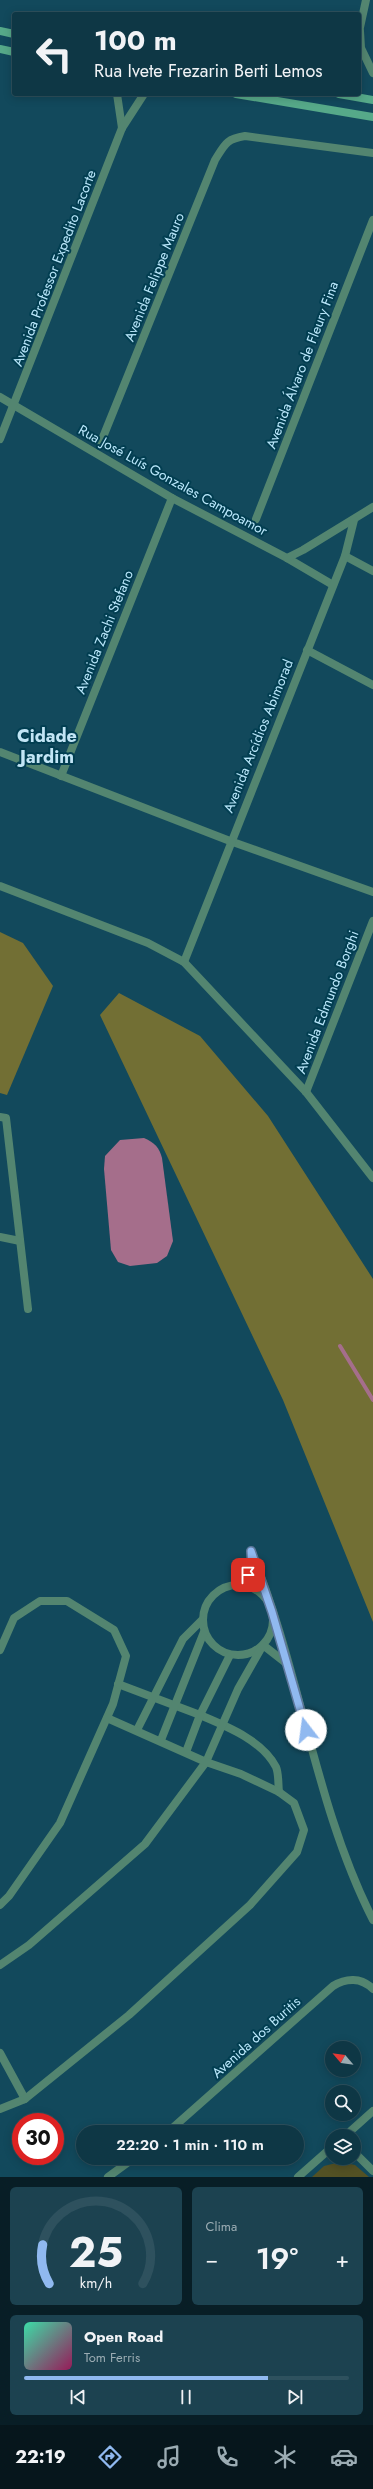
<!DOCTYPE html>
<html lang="pt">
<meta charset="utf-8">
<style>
:root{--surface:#0e3745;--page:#1c4250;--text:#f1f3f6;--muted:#9bacb3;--line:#2e515e;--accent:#90b9f0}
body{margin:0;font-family:Jost,sans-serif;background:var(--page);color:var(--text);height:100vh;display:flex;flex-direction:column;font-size:15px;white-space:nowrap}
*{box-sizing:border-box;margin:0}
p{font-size:13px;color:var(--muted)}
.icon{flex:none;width:22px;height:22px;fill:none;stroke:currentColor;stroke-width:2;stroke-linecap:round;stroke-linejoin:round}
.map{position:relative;height:2177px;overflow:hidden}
.details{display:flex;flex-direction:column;gap:10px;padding:10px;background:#081e26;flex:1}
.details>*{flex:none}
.guide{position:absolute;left:12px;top:12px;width:349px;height:84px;border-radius:4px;box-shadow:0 2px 10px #0003,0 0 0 1px var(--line);background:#0e3745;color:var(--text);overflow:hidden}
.needle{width:26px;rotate:299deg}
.fabs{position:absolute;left:325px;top:2041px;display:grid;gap:8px}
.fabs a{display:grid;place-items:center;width:36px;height:36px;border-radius:50%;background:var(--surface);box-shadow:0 2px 10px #0003,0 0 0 1px var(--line);font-size:20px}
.speed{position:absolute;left:12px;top:2113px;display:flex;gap:8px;font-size:20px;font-weight:700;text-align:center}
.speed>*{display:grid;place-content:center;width:52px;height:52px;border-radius:50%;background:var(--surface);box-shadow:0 2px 10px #0003,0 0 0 1px var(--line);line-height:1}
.speed .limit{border:6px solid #d22;background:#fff;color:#111}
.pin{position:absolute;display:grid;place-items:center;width:34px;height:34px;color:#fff;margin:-17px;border-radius:8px;box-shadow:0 2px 6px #0006}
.me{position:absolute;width:44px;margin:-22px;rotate:345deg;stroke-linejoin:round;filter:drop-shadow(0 0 3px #0008)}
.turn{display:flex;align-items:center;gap:14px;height:84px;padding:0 16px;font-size:18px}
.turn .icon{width:52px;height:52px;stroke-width:2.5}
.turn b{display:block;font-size:28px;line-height:34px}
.big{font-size:30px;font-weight:600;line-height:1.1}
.details .card{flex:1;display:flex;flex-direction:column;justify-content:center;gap:6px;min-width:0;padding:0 14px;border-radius:6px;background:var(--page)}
.details .dial{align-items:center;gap:0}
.dial svg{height:104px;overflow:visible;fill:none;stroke:var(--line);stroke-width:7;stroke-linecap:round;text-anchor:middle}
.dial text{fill:var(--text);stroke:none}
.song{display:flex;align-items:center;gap:12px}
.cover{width:48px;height:48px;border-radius:6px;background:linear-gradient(135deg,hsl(160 70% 55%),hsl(330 70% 35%))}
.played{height:4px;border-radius:2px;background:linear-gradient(90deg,var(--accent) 75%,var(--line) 75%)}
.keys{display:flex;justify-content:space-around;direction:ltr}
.heat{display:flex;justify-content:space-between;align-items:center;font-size:22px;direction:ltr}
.details .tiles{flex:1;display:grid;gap:10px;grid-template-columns:1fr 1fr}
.card:last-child{grid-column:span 2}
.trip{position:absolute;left:76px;top:2125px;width:228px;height:40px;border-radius:20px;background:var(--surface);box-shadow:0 2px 10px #0003,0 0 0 1px var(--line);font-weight:600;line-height:40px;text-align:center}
.tab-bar{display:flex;height:64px;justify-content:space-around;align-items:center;background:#06161c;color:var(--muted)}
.tab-bar .icon{width:28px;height:28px}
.tab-bar .on{color:var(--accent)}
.tab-bar b{font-size:18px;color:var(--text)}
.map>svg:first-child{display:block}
</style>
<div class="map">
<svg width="373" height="2177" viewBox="0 0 373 2177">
<rect width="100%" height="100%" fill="#12495c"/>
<polygon fill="#535124" points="340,2162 355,2165 369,2177 312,2177 324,2166"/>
<g fill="#726f34">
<polygon points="0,932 23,943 53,986 7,1095 0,1093"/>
<polygon points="119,993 200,1036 268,1116 373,1279 373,1622 283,1400 100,1015"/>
</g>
<path fill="#a56e8b" d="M144,1138c11,5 15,9 18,20l11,83 -6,15 -10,7 -27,3 -12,-4 -7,-12 -7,-81 1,-13 15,-16z"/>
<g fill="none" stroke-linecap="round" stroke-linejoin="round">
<polyline stroke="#a56e8b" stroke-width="4" points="340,1346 373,1400"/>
<g stroke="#538570" stroke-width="8">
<polyline points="117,94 122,128"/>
<polyline points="0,397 172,498 287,558 333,585"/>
<polyline points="0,439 122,128 144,94"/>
<path d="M101,442l114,-282c10,-16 11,-21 30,-24l128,17"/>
<polyline points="256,519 373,220"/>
<polyline points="345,556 373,571"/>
<polyline points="287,558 303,550 373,507"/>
<polyline points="307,650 373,685"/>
<polyline points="0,752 230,841 373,892"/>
<polyline points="61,776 172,498"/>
<polyline points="0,886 148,943 184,962 306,1092 373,1178"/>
<polyline points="184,962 345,556 354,520"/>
<polyline points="306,1092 373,921"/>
<polyline points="0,1117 6,1118 28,1309"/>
<polyline points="0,1237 20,1241"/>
<path d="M251,1551c50,120 63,253 122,369"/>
<circle cx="238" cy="1620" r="35"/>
<polyline points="240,1585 252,1569 251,1558"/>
<polyline points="0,1650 14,1618 40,1601 67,1601 114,1630 126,1656 113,1704 60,1823 9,1896 0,1905"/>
<path d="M230,1655l-30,60c26,11 62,25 76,52 3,7 2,18 3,25"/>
<polyline points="118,1684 200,1715 186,1752"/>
<polyline points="137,1730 183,1639 202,1620"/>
<polyline points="161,1740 204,1632"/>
<polyline points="0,1965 29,1945 145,1844 206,1762 238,1689 263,1645 286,1663"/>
<polyline points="0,2053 25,2099"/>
<polyline points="0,2109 25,2099 129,2015 250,1905 297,1852 304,1830 294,1803 279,1792 241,1774 206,1762 107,1718"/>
<path d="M168,2132l165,-146c13,-8 28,-9 40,3"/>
<polyline points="345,2136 373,2111"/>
<polyline points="354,2152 373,2171"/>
<polyline points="108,2177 134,2158"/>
<polyline points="298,2177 332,2147"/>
</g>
<g stroke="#538570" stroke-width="8">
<polyline points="360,31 361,48 373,73"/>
<polyline points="359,32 366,0"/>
</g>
<g stroke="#56a989" stroke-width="8">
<polyline points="0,31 14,34"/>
<polyline points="0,49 14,52"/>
<polyline points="236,94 373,117"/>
<polyline points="339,94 373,100"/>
</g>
</g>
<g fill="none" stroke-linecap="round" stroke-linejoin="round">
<g stroke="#5e789c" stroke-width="10">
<polyline id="route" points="248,1575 252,1569 251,1551 272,1612 306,1730"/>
</g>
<use href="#route" stroke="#90b9f0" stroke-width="7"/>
</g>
<g text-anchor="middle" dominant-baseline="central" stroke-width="4" stroke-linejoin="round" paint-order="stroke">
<g font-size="14" fill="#bbe8fc" stroke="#023e51">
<text transform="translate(54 268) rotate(-69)">Avenida Professor Expedito Lacorte</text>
<text transform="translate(154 277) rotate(-68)">Avenida Felippe Mauro</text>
<text transform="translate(302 365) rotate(-69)">Avenida Álvaro de Fleury Fina</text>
<text transform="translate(173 480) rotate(29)">Rua José Luís Gonzales Campoamor</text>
<text transform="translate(104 632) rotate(-68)">Avenida Zachi Stefano</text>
<text transform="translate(258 736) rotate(-68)">Avenida Arcídios Abimorad</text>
<text transform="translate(327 1002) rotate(-69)">Avenida Edmundo Borghi</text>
<text transform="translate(256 2037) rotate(-42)">Avenida dos Buritis</text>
</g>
<g font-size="18" font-weight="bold" fill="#c2e5f5" stroke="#023e51">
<text x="47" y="736">Cidade<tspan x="47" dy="21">Jardim</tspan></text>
</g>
</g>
</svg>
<div class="fabs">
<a><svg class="needle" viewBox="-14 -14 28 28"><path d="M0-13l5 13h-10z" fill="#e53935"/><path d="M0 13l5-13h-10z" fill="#9bacb3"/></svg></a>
<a><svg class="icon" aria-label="search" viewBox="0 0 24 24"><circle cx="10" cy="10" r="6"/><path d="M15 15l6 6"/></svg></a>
<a><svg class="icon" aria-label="layers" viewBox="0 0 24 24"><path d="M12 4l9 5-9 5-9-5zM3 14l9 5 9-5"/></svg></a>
</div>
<div class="speed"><div class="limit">30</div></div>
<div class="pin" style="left:248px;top:1575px;background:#d93025"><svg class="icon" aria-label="arrive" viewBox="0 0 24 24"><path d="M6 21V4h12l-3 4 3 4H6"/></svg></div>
<svg class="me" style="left:306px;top:1730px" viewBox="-20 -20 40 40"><circle r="19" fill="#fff"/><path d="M0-13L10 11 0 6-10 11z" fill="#90b9f0"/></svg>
<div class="trip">22:20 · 1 min · 110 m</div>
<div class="guide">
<div class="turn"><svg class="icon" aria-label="left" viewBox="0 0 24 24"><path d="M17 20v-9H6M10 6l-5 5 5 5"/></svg><div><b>100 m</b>Rua Ivete Frezarin Berti Lemos</div></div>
</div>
</div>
<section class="details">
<div class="tiles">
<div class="card dial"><svg viewBox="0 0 100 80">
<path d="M14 69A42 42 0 1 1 86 69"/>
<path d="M14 69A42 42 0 0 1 9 39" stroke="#90b9f0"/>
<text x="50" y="56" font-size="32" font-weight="700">25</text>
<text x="50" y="72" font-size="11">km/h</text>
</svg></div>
<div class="card"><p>Clima</p>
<div class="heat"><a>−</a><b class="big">19°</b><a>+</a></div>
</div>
<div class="card">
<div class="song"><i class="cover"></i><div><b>Open Road</b><p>Tom Ferris</p></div></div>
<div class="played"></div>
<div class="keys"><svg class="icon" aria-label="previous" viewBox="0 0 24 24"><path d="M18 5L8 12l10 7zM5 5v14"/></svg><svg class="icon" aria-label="pause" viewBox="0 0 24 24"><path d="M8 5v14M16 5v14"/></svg><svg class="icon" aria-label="next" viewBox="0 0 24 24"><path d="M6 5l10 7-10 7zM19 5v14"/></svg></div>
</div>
</div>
</section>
<nav class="tab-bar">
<b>22:19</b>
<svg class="icon on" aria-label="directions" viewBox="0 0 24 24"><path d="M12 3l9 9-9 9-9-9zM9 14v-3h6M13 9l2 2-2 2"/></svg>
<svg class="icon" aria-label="music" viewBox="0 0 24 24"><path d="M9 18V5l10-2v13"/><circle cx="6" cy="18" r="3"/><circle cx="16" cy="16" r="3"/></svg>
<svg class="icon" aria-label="phone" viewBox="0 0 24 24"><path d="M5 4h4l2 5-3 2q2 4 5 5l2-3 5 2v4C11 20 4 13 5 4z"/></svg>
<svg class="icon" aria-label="climate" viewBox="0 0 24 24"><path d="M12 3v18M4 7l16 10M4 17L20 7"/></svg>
<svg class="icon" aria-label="car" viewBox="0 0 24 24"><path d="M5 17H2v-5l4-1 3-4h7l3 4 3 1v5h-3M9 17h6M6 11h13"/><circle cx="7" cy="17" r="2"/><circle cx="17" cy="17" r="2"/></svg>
</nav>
